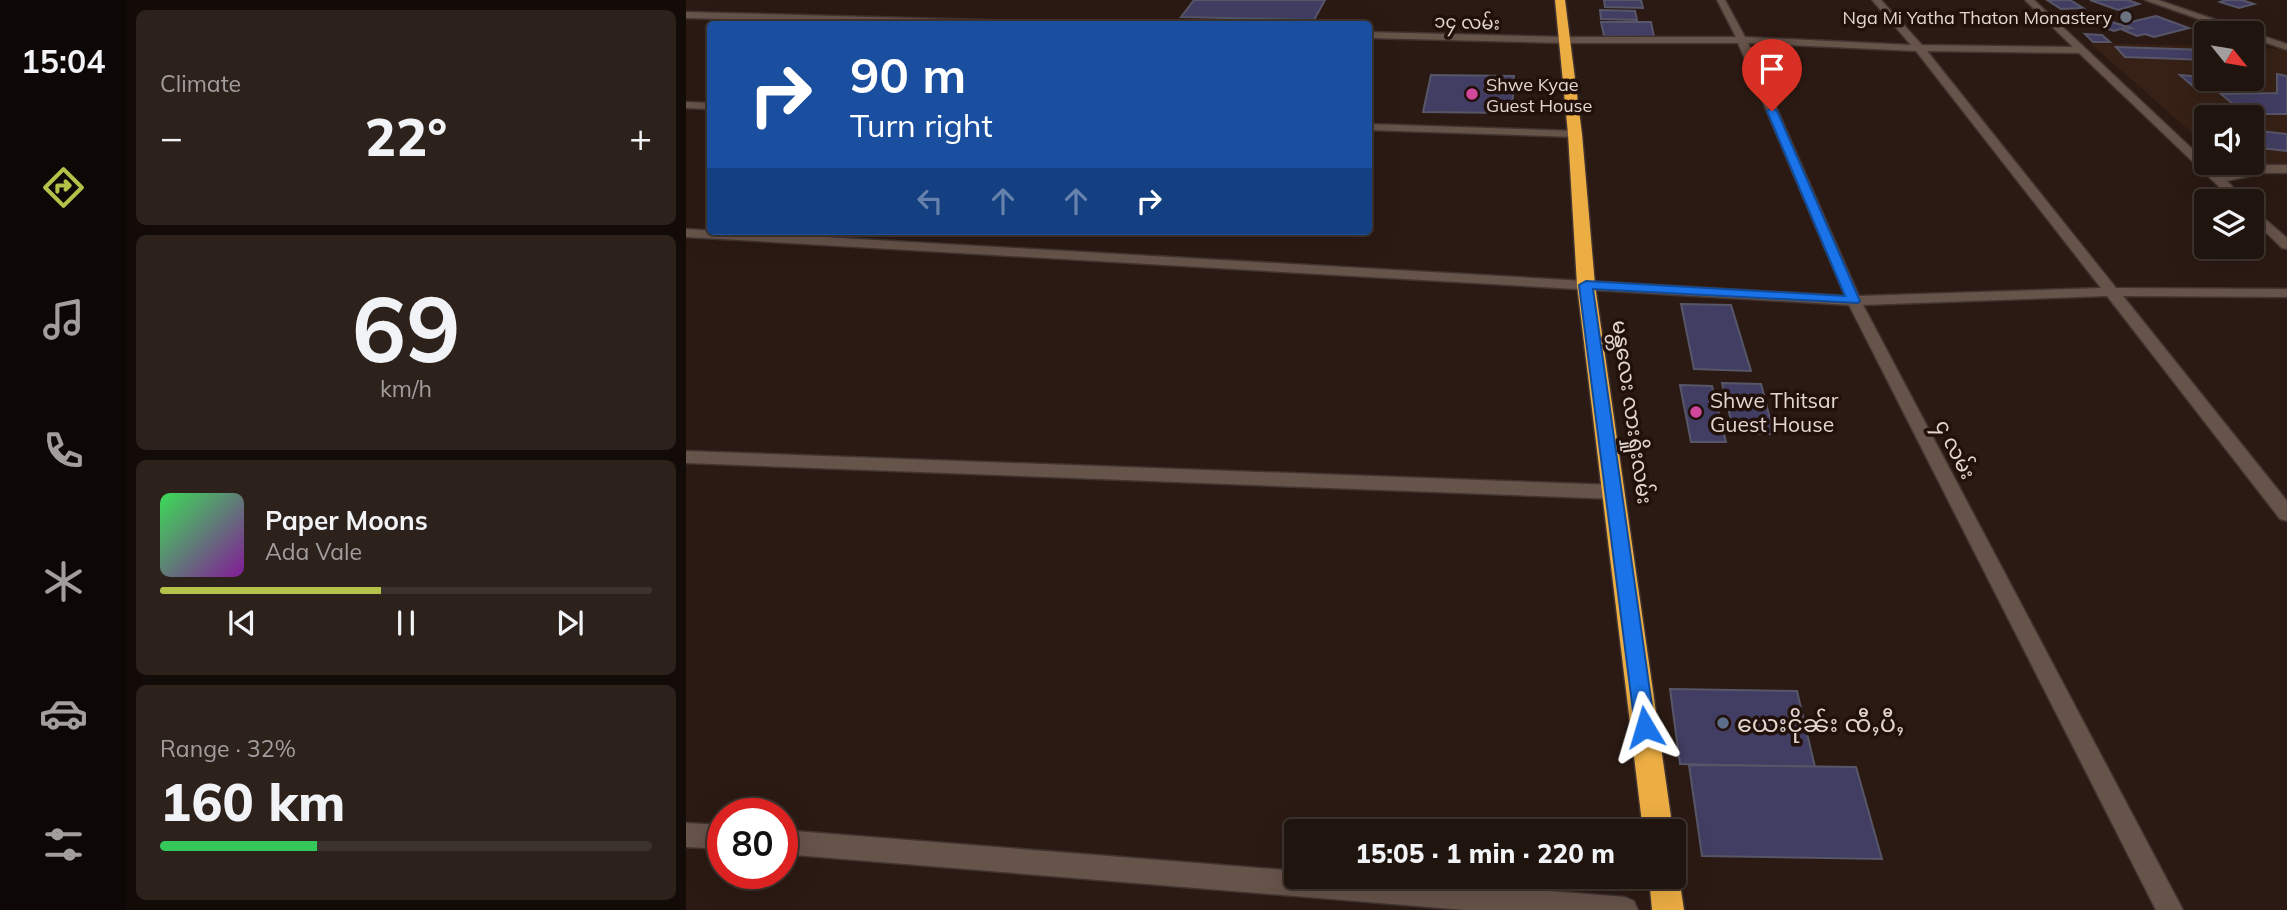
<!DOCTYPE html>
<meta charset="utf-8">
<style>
:root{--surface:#20140e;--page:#2d211c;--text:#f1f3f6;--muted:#a29e9e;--line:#3d332e;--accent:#b5c249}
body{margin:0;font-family:Mulish,"Noto Sans Myanmar",sans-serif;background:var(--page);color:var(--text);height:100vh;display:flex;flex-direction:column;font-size:26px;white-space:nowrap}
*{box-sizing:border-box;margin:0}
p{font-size:23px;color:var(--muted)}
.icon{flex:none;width:38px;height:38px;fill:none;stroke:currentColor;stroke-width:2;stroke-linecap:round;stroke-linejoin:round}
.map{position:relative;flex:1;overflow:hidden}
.drawer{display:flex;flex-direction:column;gap:10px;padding:10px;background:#120b08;width:560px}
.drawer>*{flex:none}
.banner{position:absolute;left:21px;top:21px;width:665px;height:214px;border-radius:7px;box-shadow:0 7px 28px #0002,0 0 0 2px var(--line);background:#1a4fa0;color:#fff;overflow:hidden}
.needle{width:46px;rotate:120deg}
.tools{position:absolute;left:1508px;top:21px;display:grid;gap:14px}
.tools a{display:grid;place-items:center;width:70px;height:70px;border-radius:7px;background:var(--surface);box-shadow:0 7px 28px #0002,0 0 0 2px var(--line);font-size:35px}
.speed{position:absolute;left:21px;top:798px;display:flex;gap:14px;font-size:35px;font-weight:700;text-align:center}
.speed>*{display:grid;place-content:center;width:91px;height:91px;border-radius:50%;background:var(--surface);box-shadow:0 7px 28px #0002,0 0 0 2px var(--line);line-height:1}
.speed .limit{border:10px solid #d22;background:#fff;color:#111}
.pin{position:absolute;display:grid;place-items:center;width:60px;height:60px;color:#fff;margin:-72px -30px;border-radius:50% 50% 50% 0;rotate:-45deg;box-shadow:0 0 7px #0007}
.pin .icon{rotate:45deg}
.me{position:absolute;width:77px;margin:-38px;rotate:353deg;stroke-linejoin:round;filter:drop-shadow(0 0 5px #0008)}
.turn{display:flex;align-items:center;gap:24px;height:147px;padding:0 28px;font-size:32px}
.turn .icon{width:91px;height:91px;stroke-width:2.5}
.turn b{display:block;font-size:49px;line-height:60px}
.lanes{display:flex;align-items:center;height:66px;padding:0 28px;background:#0003;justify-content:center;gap:35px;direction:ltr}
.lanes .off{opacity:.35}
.big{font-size:52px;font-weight:800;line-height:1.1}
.drawer .card{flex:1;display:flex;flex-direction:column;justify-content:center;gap:10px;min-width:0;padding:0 24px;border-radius:10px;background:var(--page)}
.drawer .dial{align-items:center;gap:0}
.dial b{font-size:91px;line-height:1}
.song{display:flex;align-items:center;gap:21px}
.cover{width:84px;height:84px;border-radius:10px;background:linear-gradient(135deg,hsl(130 70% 55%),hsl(290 70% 35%))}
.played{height:7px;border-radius:4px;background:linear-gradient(90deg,var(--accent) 45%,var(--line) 45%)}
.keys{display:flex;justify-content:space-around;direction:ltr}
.heat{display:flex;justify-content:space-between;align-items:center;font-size:38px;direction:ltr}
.charge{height:10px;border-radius:5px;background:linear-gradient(90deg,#34c759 32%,var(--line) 0)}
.trip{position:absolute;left:598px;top:819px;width:402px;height:70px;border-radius:7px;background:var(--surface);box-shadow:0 7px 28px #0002,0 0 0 2px var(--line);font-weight:800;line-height:70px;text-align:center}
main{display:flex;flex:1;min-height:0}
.tab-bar{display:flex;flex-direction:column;width:126px;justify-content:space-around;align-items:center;background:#0d0806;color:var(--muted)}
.tab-bar .icon{width:49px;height:49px}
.tab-bar .active{color:var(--accent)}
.tab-bar b{font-size:32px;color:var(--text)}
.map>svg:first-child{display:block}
</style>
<main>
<nav class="tab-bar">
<b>15:04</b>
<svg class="icon active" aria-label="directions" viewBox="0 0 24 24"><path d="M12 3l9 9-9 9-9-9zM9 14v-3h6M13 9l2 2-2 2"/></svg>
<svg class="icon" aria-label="music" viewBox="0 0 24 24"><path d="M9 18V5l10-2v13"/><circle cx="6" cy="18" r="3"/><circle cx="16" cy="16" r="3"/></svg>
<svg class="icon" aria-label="phone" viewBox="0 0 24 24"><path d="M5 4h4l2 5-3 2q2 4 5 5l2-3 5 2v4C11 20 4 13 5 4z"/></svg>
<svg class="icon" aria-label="climate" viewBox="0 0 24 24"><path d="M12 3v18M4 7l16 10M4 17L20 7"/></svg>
<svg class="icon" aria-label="car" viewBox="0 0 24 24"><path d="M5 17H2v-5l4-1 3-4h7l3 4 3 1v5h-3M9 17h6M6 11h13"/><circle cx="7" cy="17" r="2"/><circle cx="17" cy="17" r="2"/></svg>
<svg class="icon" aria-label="filters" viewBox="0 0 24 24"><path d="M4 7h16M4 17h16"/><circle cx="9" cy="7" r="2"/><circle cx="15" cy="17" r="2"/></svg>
</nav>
<section class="drawer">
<div class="card"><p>Climate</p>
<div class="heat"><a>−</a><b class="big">22°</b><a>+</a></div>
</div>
<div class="card dial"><b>69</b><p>km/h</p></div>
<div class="card">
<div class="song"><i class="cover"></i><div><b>Paper Moons</b><p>Ada Vale</p></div></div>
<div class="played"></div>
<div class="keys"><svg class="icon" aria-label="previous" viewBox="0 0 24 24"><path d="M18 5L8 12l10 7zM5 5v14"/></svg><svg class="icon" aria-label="pause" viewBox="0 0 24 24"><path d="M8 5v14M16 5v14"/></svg><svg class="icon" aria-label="next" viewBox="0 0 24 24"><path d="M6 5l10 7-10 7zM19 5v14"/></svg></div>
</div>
<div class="card"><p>Range · 32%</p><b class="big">160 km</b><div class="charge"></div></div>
</section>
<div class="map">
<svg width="1601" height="910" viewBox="0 0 1601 910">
<rect width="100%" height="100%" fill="#2b1a13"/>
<polygon fill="#372116" points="1404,43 1521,46 1521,79 1566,79 1566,47 1601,50 1601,169 1543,166 1540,163 1566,163 1566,117 1521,117 1521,146"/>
<g fill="#423e63" stroke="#575668" stroke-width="2">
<polygon points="508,0 639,0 628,20 495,17"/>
<polygon points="918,0 955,0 957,8 919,7"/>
<polygon points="1361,0 1384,0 1397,8 1375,9"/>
<polygon points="1404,0 1442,0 1453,4 1432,10"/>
<polygon points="1540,0 1556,0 1568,4 1553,8 1534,2"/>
<polygon points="914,10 949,11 951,20 915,19"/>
<polygon points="1470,16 1503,28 1468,37 1459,34 1451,36 1437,30 1446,28 1436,24"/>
<polygon points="1412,17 1441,27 1428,31 1398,21"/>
<polygon points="915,22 965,22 968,37 918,36"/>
<polygon points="1399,34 1416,35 1424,42 1407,42"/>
<polygon points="1430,47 1521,50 1521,60 1439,57"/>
<polygon points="1591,74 1601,76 1601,114 1559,114 1535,94 1591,93"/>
<polygon points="745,75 828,76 826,113 737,112"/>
<polygon points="1494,75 1540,79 1552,88 1509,88"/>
<polygon points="1566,130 1601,134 1601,151 1566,147"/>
<polygon points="995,304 1045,305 1065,371 1008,369"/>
<polygon points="1036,383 1075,384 1088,434 1048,433"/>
<polygon points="994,385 1026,386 1040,442 1005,442"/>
<polygon points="984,689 1111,691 1129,767 994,764"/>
<polygon points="1003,765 1170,767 1196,859 1016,856"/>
</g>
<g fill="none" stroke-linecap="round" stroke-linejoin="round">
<g stroke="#403330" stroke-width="3">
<g id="street">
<path d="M1031,0h8l20,37 166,8 -39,-45h9l41,45 151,2 -48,-47h9l186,175 43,-10h24v8h-24l-36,8 20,20h-13l-155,-148 -152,-2 189,237 171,1v8l-164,-1 164,205v20l-7,-2 -173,-223 -244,9 320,605h-27l-307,-605 -1163,-68v-8l1159,67 -107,-253h-173l-197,-5v-6l197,5h171zM1062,43l168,8 185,237 -242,8z"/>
<polygon points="1459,0 1472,0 1601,44 1601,50 1566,38 1566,33 1552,33"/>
<polygon points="0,12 332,21 337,24 248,24 0,18"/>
<polygon points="0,102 24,103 24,109 0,108"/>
<polygon points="682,124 889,131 895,134 889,137 682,130"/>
<polygon points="1566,208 1601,238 1601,249 1596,248 1566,219"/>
<polygon points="0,451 929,485 935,487 938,492 935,497 929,499 0,463"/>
<polygon points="0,823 37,825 37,849 0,847"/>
<polygon points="96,830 611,871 611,877 686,877 939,897 948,901 952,910 779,910 96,854"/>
</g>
</g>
<g stroke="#403330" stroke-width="3">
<g id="highway">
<polygon points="869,0 879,0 896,134 909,285 987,831 957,831 891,285 882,134"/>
<polygon points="989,866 993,877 998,910 966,910 963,877 989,877"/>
</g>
</g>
<use href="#street" fill="#66534a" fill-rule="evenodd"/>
<use href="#highway" fill="#ecad43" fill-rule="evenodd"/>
</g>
<polygon fill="#1a73e8" stroke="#114b97" stroke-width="2" points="1086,108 1091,111 1174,301 1172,303 907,289 969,727 966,733 959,736 952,733 949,727 893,285 900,281 1159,296 1081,111"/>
<circle fill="#6b7280" stroke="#21110a" stroke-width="2.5" cx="1440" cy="17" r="7"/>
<g fill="#d1479c" stroke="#21110a" stroke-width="2.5">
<circle cx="786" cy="94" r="7"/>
<circle cx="1010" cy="412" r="7"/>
</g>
<circle fill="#5c6f8a" stroke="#21110a" stroke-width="2.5" cx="1037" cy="723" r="7"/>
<g text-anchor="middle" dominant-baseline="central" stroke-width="7" stroke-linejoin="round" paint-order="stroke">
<g font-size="18" fill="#e2d6d1" stroke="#21110a" text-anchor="end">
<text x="1426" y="17">Nga Mi Yatha Thaton Monastery</text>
<text x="800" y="84" text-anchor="start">Shwe Kyae<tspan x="800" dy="21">Guest House</tspan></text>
</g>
<g font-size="18" fill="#e2d6d1" stroke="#21110a">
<text transform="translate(781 22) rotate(2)">၁၄ လမ်း</text>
</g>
<g font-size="21" fill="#e2d6d1" stroke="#21110a" text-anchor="start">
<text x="1024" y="400">Shwe Thitsar<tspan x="1024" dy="24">Guest House</tspan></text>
</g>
<g font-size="21" fill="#e2d6d1" stroke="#21110a">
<text transform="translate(947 412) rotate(82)">မန္တလေး လားရှိုးလမ်း</text>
<text transform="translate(1270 449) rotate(63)">၄ လမ်း</text>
</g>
<g font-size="24" fill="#e2d6d1" stroke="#21110a" text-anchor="start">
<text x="1051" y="723">ယေးငိုၼ်း ၸီႇပီႇ</text>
</g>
</g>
</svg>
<div class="tools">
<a><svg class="needle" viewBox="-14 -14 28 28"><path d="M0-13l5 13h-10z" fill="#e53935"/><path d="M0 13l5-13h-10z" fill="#a29e9e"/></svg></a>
<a><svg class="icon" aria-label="sound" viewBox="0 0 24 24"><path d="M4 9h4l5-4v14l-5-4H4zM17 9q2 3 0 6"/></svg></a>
<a><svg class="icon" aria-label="layers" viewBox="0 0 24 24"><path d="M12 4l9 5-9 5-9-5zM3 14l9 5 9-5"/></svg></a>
</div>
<div class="speed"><div class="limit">80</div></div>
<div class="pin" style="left:1086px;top:111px;background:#d93025"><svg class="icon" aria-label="arrive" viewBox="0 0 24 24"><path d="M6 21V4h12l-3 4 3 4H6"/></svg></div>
<svg class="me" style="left:959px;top:727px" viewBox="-20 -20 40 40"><path d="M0-17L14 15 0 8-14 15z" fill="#1a73e8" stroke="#fff" stroke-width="4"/></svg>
<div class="trip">15:05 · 1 min · 220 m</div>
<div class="banner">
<div class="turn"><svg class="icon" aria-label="right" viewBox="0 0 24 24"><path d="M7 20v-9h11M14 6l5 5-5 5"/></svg><div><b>90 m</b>Turn right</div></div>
<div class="lanes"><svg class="icon off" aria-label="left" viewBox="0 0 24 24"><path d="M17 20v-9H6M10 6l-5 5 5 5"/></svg><svg class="icon off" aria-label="ahead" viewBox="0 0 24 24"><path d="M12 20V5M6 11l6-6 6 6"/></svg><svg class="icon off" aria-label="ahead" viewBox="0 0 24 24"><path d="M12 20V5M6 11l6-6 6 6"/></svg><svg class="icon" aria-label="right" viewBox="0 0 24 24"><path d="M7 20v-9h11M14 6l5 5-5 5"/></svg></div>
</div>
</div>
</main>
